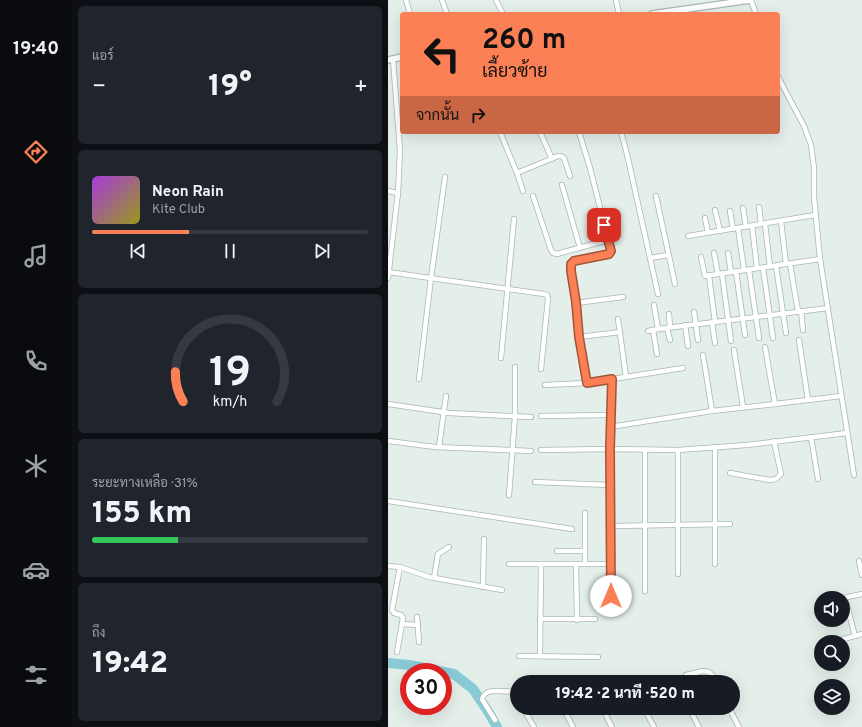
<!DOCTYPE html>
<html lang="th">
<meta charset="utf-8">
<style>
:root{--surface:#171b24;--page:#20242c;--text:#f1f3f6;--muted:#9ea1a6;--line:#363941;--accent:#fc8055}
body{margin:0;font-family:Overpass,Sarabun,sans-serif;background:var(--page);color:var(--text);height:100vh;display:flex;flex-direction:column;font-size:15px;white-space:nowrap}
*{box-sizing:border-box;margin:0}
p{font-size:13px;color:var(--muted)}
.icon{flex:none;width:22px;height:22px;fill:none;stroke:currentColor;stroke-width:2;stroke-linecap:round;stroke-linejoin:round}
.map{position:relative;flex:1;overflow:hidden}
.sheet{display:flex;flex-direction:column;gap:6px;padding:6px;background:#0d0f14;width:316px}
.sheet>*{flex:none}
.hud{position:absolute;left:12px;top:12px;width:380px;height:122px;border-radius:4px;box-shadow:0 4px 16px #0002;background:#fc8055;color:#111;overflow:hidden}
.controls{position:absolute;left:426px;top:591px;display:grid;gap:8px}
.controls a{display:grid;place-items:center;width:36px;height:36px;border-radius:50%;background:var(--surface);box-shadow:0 4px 16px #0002;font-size:20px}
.speed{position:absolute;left:12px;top:663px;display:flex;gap:8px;font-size:20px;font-weight:700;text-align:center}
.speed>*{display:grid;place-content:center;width:52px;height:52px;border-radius:50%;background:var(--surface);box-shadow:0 4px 16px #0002;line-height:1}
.speed .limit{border:6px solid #d22;background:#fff;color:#111}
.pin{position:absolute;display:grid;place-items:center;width:34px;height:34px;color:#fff;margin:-17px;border-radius:8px;box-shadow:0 2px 6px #0006}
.me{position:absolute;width:44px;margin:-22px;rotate:0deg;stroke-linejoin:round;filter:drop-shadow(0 0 3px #0008)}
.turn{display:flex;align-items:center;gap:14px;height:84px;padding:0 16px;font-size:18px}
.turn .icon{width:52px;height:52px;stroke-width:2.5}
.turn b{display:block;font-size:28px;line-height:34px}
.then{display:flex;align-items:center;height:38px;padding:0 16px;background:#0003;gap:8px;font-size:15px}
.big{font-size:30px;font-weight:800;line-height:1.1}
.sheet .tile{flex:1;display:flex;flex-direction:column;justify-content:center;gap:6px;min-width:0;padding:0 14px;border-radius:6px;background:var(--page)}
.sheet .dial{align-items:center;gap:0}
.dial svg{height:104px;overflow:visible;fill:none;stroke:var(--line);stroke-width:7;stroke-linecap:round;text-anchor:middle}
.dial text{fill:var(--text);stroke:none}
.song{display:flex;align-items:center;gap:12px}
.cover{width:48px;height:48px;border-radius:6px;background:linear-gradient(135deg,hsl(280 70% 55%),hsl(60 70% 35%))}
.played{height:4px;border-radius:2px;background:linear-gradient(90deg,var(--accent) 35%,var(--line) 35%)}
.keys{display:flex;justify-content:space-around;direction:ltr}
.heat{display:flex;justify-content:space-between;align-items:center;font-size:22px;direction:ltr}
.charge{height:6px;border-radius:3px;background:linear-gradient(90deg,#34c759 31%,var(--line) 0)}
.trip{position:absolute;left:122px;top:675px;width:230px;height:40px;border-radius:20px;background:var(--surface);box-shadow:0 4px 16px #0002;font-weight:800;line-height:40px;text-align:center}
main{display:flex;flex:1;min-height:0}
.tabs{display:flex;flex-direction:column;width:72px;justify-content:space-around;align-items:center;background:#090b0e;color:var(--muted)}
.tabs .icon{width:28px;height:28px}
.tabs .selected{color:var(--accent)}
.tabs b{font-size:18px;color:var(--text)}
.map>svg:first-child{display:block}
</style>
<main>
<nav class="tabs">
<b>19:40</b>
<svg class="icon selected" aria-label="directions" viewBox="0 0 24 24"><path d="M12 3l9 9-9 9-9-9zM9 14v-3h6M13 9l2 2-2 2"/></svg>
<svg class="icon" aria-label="music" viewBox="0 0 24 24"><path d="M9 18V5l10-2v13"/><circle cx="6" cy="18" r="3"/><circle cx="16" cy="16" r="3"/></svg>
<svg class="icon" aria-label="phone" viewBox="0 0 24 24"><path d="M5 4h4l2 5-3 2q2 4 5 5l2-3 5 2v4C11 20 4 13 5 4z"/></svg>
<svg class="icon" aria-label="climate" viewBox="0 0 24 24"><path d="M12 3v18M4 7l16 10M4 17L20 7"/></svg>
<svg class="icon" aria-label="car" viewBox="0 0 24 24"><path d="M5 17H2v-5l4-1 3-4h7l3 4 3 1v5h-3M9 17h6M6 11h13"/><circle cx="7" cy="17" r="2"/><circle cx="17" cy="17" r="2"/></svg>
<svg class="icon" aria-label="filters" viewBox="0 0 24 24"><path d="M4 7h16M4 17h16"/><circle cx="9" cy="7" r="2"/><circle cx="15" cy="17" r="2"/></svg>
</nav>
<section class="sheet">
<div class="tile"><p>แอร์</p>
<div class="heat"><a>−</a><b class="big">19°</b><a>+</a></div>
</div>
<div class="tile">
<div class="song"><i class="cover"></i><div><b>Neon Rain</b><p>Kite Club</p></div></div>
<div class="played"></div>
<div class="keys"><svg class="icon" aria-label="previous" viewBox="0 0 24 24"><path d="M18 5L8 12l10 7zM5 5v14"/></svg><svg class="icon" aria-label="pause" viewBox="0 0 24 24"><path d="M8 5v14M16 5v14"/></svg><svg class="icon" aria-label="next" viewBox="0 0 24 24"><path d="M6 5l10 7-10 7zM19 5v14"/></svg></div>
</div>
<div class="tile dial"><svg viewBox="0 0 100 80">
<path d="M14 69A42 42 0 1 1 86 69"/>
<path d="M14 69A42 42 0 0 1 8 46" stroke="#fc8055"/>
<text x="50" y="56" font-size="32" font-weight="700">19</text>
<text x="50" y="72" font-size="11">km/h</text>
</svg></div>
<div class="tile"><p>ระยะทางเหลือ · 31%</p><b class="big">155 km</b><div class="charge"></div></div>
<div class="tile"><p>ถึง</p><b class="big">19:42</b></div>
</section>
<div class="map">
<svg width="474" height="727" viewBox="0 0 474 727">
<rect width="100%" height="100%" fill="#e4efea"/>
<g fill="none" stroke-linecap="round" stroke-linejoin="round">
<polyline stroke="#89cad7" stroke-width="10" points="0,663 21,665 66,674 85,689 101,713 109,727"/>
<g stroke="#a6b8b2" stroke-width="6">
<g id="minor">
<polyline points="18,0 22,14"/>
<polyline points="54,0 59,14"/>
<polyline points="108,0 115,14"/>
<polyline points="228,0 231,14"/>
<polyline points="363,0 368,14"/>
<polyline points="390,77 416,126 423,145 426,168 426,197 432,259 466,475"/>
<polyline points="112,132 129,173 135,191"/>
<polyline points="152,132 164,159"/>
<polyline points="191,132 202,168 223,251 221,254 186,261 183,264 183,271 188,303 191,337 199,383"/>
<polyline points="233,132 239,154 270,294"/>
<polyline points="129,173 170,156 173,156 176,158 182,176"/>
<polyline points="174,185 192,248"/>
<polyline points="0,191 10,193"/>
<polyline points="145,196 163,250 165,253 169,254 220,240"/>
<polyline points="268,196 287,284"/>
<polyline points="371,207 373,224"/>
<polyline points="355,208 358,227"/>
<polyline points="327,210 332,231"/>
<polyline points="342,211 345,229"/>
<polyline points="317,218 320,233"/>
<polyline points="393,221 398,264"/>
<polyline points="377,224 382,267"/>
<polyline points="364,226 369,268"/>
<polyline points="350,228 356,270"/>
<polyline points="300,236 427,215"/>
<polyline points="326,253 330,274"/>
<polyline points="340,253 343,272"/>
<polyline points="313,257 317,276 432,259"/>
<polyline points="262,258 281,255"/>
<polyline points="402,264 410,311"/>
<polyline points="388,266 398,333"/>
<polyline points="375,268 385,338"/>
<polyline points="361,270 371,338"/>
<polyline points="0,272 156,294 159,295 160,299 153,369"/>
<polyline points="348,272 357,335"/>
<polyline points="334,274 343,341"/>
<polyline points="321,276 327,322"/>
<polyline points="0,278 10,193 12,150 5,59"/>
<polyline points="188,303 235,297"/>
<polyline points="413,311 415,330"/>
<polyline points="306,312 310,340"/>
<polyline points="281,314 282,327"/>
<polyline points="230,319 238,377"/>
<polyline points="324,323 327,343"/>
<polyline points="297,325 300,346"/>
<polyline points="279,328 282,340"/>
<polyline points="270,329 440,308"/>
<polyline points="265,330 269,354"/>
<polyline points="260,331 270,329 266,305"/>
<polyline points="191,337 232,332"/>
<polyline points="411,340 420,400"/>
<polyline points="377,347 387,404"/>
<polyline points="346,350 355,407"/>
<polyline points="315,355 324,411"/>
<polyline points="113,358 126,219"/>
<polyline points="31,379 43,278 57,177"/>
<polyline points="157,385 199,383 295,368"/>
<polyline points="0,404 61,413 121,416 143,417"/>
<polyline points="153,416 223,415"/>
<polyline points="222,427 324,411 387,404 453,396"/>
<polyline points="423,437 430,479"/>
<polyline points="0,441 47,447 143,451"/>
<polyline points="51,447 58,396"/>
<polyline points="327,447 327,564"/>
<polyline points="153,450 222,449 290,450 359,445 459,433"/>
<polyline points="342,473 382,480 388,479 393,474 386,441"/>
<polyline points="147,482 222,485"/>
<polyline points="121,495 127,416 127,367"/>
<polyline points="0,501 184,529"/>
<polyline points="223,526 342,524"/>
<polyline points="169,551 197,551"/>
<polyline points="471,561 474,575"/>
<polyline points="121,564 223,564"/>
<polyline points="188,564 189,620"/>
<polyline points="197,564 197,513"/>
<polyline points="0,566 12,567 41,577 114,590"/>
<polyline points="290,574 290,450"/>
<polyline points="46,578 50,554 61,547"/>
<polyline points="95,587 96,539"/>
<polyline points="257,591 257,450"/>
<polyline points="223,596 222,449 224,379"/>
<polyline points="455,598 474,594"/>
<polyline points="457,598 467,636"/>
<polyline points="29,617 31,642"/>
<polyline points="152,619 207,619"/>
<polyline points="14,624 30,625"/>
<polyline points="449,641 474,634"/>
<polyline points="9,652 15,618 13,615 6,613 4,610 12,567"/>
<polyline points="131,656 210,657"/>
<polyline points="152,656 153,564"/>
<polyline points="298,675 315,671 321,672 325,676 328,682"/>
<polyline points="286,680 287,682"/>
<polyline points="248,682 258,681"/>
<polyline points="135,708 146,727"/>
<polyline points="175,708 185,727"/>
<polyline points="214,708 224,727"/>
<polyline points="256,708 266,727"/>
<polyline points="301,708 311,727"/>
<polyline points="341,708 351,727"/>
<path d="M107,720l-13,-21c4,-14 25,-5 35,-8"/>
</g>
</g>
<g stroke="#a6b8b2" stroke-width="8">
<g id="tertiary">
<polyline points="264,14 362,0"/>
<polyline points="0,60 14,57"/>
</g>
</g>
<use href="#minor" stroke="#fff" stroke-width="4.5"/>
<use href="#tertiary" stroke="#fff" stroke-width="5.5"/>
</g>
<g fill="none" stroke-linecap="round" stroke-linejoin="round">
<g stroke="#a45337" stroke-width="10">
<polyline id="route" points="216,225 223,251 221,254 186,261 183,264 183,271 188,302 191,337 199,383 224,379 222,449 223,596"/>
</g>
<use href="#route" stroke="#fc8055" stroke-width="7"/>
</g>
</svg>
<div class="controls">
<a><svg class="icon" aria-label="sound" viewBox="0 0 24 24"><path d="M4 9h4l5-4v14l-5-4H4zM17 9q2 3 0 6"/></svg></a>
<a><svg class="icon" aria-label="search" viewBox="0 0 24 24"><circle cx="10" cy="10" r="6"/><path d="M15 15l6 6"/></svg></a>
<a><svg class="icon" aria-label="layers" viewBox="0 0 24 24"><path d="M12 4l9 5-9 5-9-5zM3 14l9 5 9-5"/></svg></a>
</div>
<div class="speed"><div class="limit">30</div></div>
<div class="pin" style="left:216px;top:225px;background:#d93025"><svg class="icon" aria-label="arrive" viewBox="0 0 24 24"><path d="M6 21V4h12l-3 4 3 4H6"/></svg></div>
<svg class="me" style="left:223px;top:596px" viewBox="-20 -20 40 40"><circle r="19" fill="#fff"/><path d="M0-13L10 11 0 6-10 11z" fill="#fc8055"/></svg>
<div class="trip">19:42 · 2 นาที · 520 m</div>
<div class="hud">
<div class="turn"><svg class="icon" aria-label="left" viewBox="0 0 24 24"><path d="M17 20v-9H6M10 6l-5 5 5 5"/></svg><div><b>260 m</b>เลี้ยวซ้าย</div></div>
<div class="then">จากนั้น<svg class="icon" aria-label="right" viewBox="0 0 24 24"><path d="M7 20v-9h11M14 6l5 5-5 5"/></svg></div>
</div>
</div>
</main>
